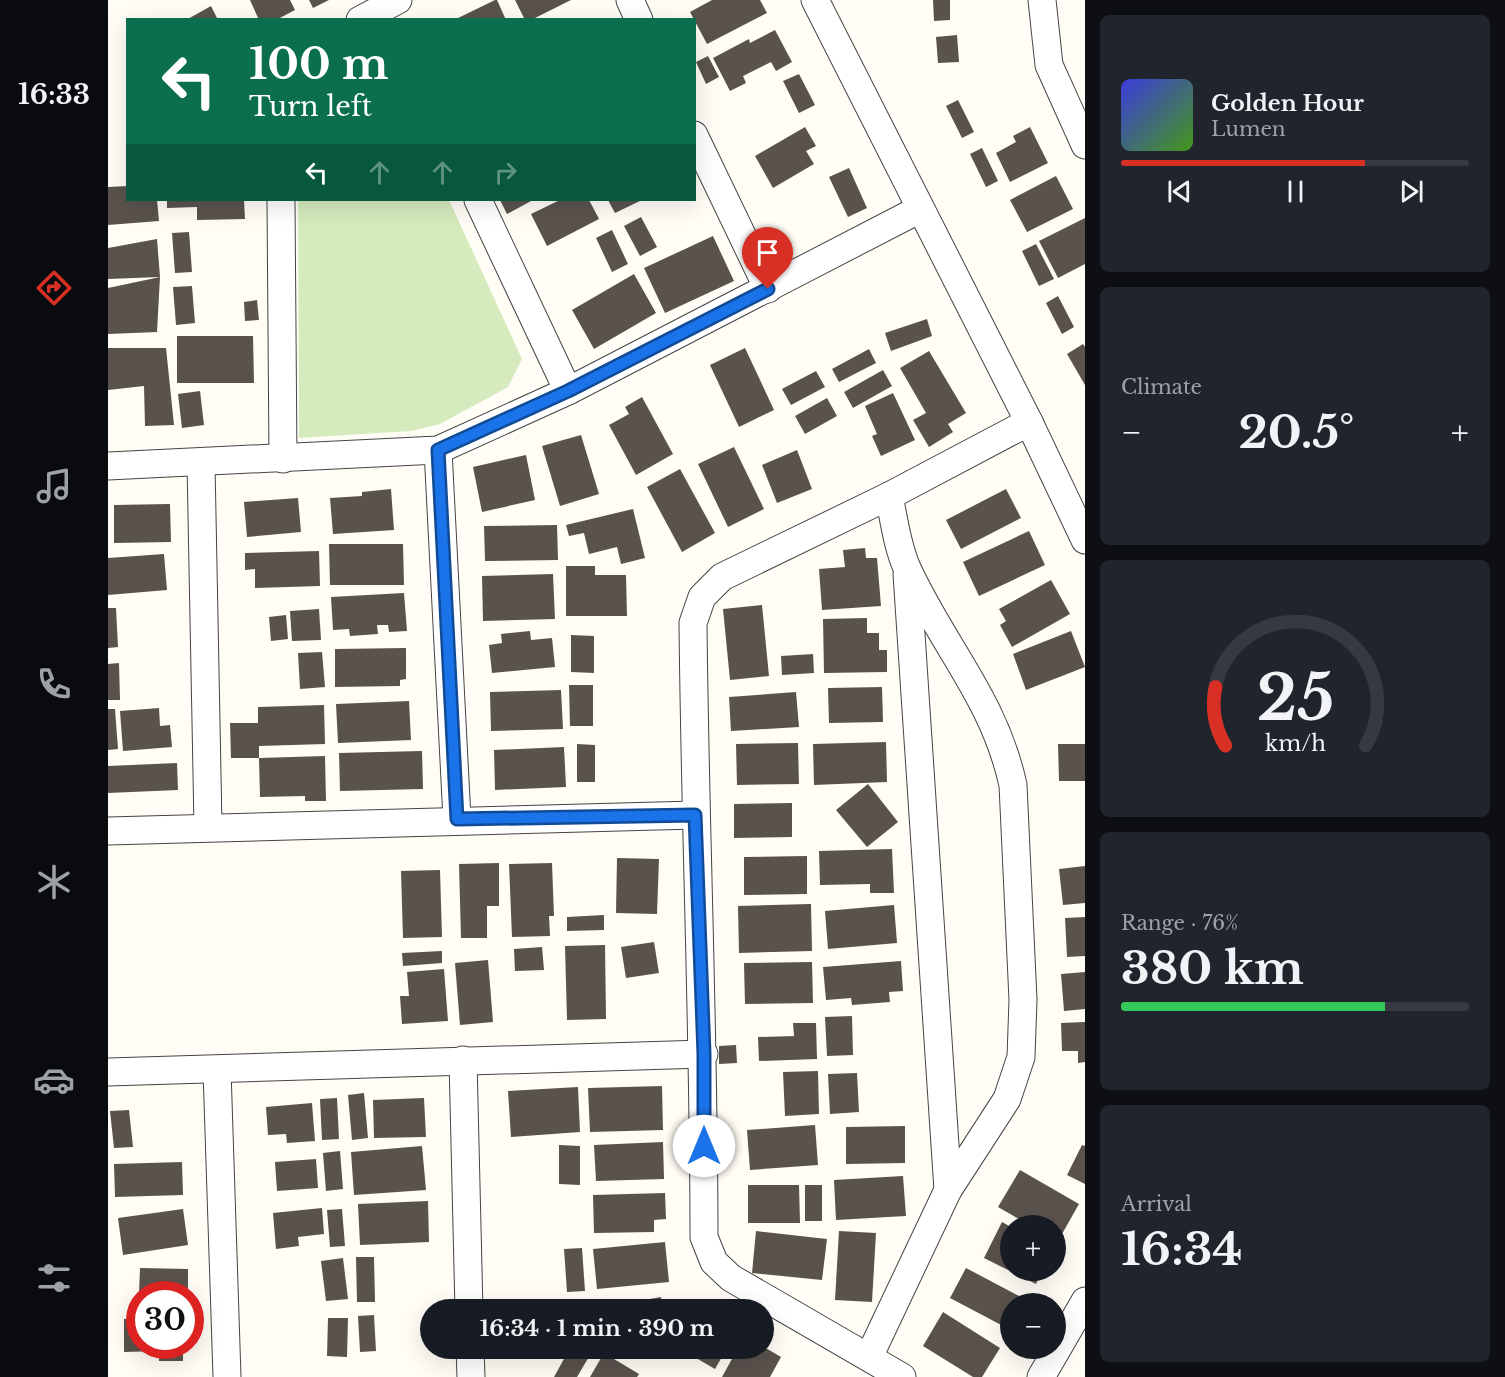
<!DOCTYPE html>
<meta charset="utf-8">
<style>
:root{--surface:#171b24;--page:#20242c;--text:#f1f3f6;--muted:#9ea1a6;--line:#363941;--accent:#d93025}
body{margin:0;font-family:"Libre Baskerville",serif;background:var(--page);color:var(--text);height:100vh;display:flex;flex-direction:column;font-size:22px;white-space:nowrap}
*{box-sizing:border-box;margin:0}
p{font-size:20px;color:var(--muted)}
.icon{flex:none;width:33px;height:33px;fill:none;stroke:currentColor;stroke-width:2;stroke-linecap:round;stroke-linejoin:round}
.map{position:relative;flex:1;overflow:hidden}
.details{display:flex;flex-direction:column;gap:15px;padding:15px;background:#0d0f14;width:420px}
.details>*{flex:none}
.guide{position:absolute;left:18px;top:18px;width:570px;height:183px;border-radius:0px;box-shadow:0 6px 24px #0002;background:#0b6e4f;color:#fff;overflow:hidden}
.fabs{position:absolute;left:892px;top:1215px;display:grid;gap:12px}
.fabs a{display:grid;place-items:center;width:66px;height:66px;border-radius:50%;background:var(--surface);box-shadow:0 6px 24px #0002;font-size:30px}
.speed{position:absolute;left:18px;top:1281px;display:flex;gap:12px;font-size:30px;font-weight:700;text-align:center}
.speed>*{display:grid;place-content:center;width:78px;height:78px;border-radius:50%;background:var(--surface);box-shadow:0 6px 24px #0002;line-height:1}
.speed .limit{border:9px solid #d22;background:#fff;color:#111}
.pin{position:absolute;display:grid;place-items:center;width:51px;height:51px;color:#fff;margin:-62px -26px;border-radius:50% 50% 50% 0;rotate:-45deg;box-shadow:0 0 6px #0007}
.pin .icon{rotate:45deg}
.me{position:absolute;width:66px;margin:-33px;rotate:0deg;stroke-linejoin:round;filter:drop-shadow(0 0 4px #0008)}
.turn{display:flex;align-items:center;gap:21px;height:126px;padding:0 24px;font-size:27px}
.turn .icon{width:78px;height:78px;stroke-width:2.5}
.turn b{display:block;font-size:42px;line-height:51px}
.lanes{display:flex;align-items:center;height:57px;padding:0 24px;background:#0003;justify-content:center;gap:30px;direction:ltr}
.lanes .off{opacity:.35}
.big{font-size:45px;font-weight:800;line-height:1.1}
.details .card{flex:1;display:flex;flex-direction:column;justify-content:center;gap:9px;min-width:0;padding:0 21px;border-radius:9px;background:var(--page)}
.details .dial{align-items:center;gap:0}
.dial svg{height:156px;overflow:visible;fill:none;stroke:var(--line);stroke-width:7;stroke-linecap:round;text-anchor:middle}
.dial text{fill:var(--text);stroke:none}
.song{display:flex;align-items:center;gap:18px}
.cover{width:72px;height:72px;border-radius:9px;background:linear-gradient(135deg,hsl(240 70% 55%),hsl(100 70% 35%))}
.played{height:6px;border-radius:3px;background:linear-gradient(90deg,var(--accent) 70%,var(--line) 70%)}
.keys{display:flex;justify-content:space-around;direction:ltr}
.heat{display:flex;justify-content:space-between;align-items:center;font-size:33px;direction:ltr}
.charge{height:9px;border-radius:4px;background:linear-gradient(90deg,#34c759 76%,var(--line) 0)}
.trip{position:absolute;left:312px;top:1299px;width:354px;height:60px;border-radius:30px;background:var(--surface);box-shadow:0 6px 24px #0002;font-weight:800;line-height:60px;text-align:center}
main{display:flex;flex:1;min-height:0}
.tabs{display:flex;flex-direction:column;width:108px;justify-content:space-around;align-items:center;background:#090b0e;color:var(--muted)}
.tabs .icon{width:42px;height:42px}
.tabs .current{color:var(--accent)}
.tabs b{font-size:27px;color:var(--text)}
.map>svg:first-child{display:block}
</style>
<main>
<nav class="tabs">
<b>16:33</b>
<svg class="icon current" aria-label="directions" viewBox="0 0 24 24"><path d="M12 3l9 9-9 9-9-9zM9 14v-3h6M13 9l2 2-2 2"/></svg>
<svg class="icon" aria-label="music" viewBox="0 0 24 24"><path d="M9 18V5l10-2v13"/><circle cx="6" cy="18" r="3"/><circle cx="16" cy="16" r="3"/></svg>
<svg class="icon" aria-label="phone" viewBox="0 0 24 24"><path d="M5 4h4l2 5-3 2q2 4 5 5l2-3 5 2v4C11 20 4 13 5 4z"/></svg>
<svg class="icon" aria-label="climate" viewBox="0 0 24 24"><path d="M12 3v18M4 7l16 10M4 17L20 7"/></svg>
<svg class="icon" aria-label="car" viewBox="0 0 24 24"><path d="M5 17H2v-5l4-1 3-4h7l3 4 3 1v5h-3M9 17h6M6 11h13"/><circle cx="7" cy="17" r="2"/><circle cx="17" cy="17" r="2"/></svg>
<svg class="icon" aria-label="filters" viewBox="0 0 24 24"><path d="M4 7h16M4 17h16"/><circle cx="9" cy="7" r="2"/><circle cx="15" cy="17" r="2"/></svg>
</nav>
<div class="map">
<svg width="977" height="1377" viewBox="0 0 977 1377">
<rect width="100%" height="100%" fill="#fffdf5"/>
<polygon fill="#d5ebbd" points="190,200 341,200 414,359 400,387 332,424 303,431 191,438"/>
<g fill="#5a524d">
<polygon points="142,0 182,0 187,10 168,20 151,20"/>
<polygon points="201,0 221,0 205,8"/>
<polygon points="389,0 398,20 346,20 387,0"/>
<polygon points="407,0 463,0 423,20 417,20"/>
<polygon points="604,0 652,0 659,13 599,44 582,12"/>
<polygon points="825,0 842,0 842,20 826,21"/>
<polygon points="103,6 110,20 78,20"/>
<polygon points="667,30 684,62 668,71 663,62 635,76 638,83 622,91 605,58 641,39 642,43"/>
<polygon points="849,35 851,62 830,63 828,37"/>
<polygon points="600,56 611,77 598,84 588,62"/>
<polygon points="691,74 707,105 691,113 675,81"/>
<polygon points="850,100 866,132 854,138 838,106"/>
<polygon points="697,127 708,146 698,151 706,164 665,188 647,156"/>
<polygon points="922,127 940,163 902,182 888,153 908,142 905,136"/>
<polygon points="874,148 890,181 878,187 862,154"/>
<polygon points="741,168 759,208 740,217 721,177"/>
<polygon points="948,176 965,209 919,232 902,200"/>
<polygon points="20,186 20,200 49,200 51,221 0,225 0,187"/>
<polygon points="59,200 136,200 137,219 89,220 89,207 59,208"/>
<polygon points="392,200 425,200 399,214"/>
<polygon points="452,200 481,200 491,219 439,246 423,214"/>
<polygon points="500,200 534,200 507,213"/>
<polygon points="533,217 549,247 532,256 516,226"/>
<polygon points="977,218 977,264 950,278 931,241"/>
<polygon points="504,230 520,264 504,272 488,238"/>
<polygon points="81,232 84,272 67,273 64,233"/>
<polygon points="605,236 626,281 557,313 536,268"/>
<polygon points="49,239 52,277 49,332 0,334 0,288 52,277 0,279 0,248"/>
<polygon points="928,244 946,279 931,286 914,251"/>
<polygon points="526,274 548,313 486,349 464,310"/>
<polygon points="84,286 87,323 68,325 65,287"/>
<polygon points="950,296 966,327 954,334 938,303"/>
<polygon points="149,300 151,320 137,321 136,302"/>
<polygon points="819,319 824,336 783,351 777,333"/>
<polygon points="69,336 145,336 146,383 69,383"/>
<polygon points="975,344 977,347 977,385 959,354"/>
<polygon points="0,348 58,348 66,425 37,426 36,386 0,390"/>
<polygon points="637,348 666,410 631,427 602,365"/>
<polygon points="761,349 768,363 731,382 724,369"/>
<polygon points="821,351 858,413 840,424 845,432 821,447 805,420 818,413 792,368"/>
<polygon points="775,370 784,386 745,408 736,392"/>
<polygon points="708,371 717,387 683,405 674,389"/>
<polygon points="92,391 96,425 74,428 70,394"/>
<polygon points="785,393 807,440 773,456 764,436 769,434 757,406"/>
<polygon points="534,397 565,454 528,475 501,425 521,414 517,407"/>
<polygon points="719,398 729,416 697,434 687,416"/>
<polygon points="473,435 491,494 452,506 434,446"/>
<polygon points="626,447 656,509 620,527 590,464"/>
<polygon points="689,450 704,489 669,503 654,465"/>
<polygon points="418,455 427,500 374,512 365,467"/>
<polygon points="572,469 607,533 574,552 539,487"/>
<polygon points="283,489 286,530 225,534 222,498 254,496 254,492"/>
<polygon points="898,489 913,518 853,549 838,520"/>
<polygon points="190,498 193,532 139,537 136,502"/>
<polygon points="62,504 63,542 6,543 6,505"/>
<polygon points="525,509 537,558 513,564 509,547 481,554 476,533 461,536 458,525"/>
<polygon points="449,525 450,560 377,561 376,526"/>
<polygon points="921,531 937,565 871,596 855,562"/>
<polygon points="221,544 295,544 296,585 222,585"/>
<polygon points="757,548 758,558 769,558 773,606 714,610 711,569 737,567 735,550"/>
<polygon points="211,551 212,586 147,588 147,569 137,570 137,553"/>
<polygon points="56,554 59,590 0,595 0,558"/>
<polygon points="458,566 487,566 487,575 518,575 519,616 458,616"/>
<polygon points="445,574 447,619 375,621 374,576"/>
<polygon points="943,580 962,614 904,647 892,625 898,621 891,609"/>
<polygon points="296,593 299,631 281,632 280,625 269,625 270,634 242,636 241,629 225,630 223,597"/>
<polygon points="654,605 661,676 622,680 615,609"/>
<polygon points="0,608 8,608 10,647 0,648"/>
<polygon points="211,609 213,640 184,641 182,611"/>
<polygon points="178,615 180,639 163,641 161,617"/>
<polygon points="759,618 759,633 771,633 771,650 779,650 779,672 716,673 715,619"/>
<polygon points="422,631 423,640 444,638 447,667 384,673 381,645 394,643 393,634"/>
<polygon points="963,631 977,667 918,690 905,654"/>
<polygon points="463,635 486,636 486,673 463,672"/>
<polygon points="298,648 298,679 292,680 292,686 227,687 227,649"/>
<polygon points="214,652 217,687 192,689 190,653"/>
<polygon points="705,654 706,673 674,675 673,656"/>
<polygon points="11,663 12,700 0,700 0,664"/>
<polygon points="461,685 485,685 485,726 462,726"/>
<polygon points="774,687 775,722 721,723 720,688"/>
<polygon points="453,690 455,729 383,731 382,692"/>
<polygon points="688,692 691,727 623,731 621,697"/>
<polygon points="301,701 303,740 230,743 228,704"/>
<polygon points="216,705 217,744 151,746 151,758 217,756 218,801 197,801 197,796 152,797 151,758 123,758 122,723 150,723 150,707"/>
<polygon points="51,708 52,726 62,725 64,747 15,751 12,711"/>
<polygon points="0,709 7,709 10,749 0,750"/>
<polygon points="778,742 779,782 706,785 705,744"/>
<polygon points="690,743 691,784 629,785 628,744"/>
<polygon points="469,744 487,745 487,782 469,782"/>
<polygon points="950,744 977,744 977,781 951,781"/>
<polygon points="456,747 458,787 387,790 386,750"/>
<polygon points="314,751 315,789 232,791 231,753"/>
<polygon points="69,763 70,790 0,793 0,766"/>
<polygon points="760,784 790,822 759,847 728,810"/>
<polygon points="684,803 684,837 626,838 626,804"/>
<polygon points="784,849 786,893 762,893 762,884 712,885 711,851"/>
<polygon points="699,856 699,894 636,895 636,857"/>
<polygon points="509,858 551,859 549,914 508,913"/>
<polygon points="391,863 391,906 379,906 379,938 353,938 351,864"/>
<polygon points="444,863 446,916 441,916 442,936 404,937 401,864"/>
<polygon points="977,866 977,903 955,905 951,869"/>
<polygon points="332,870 334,937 295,938 293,871"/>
<polygon points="703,904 704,951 631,953 630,906"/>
<polygon points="786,905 789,943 720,949 717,911"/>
<polygon points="496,915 496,930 459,931 459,917"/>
<polygon points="977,917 977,956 959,957 957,918"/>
<polygon points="546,942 551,973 518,978 513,947"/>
<polygon points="497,945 498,1019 459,1020 457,946"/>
<polygon points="434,947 436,970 407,971 406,949"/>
<polygon points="334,951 334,963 295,966 294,953"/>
<polygon points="380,960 385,1022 352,1025 347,963"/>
<polygon points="793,961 795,991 781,992 782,1002 744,1005 743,998 718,1000 715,967"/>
<polygon points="704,962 705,1003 637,1004 636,963"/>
<polygon points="336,969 340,1021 294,1024 292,996 301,996 299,972"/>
<polygon points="977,972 977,1009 956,1011 953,974"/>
<polygon points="744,1016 745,1055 719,1056 717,1017"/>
<polygon points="977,1022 977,1062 970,1063 970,1051 954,1051 953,1023"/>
<polygon points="685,1023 708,1023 709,1059 651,1061 650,1037 686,1036"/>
<polygon points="628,1045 629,1063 611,1064 611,1046"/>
<polygon points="710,1071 711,1114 677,1116 675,1072"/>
<polygon points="749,1073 751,1112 722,1114 720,1074"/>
<polygon points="554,1086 555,1130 482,1132 480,1088"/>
<polygon points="470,1087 472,1132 403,1137 400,1091"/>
<polygon points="256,1093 260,1138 244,1140 240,1095"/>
<polygon points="229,1098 231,1139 214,1140 212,1099"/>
<polygon points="316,1098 318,1137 266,1138 265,1100"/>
<polygon points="204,1103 207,1141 179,1143 178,1134 160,1135 158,1107"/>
<polygon points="21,1110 25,1147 6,1148 2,1111"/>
<polygon points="707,1125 710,1165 642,1170 639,1130"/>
<polygon points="797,1126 797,1163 738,1164 738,1127"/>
<polygon points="555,1142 556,1179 488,1181 486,1145"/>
<polygon points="451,1145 472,1146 472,1185 451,1184"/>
<polygon points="974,1145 977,1146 977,1184 959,1175"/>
<polygon points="314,1146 318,1190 246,1195 243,1152"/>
<polygon points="232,1151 235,1189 218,1191 215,1153"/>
<polygon points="208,1159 210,1188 169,1191 167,1162"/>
<polygon points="74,1162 75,1195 7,1197 6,1164"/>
<polygon points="912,1170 971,1204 950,1241 948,1226 923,1226 890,1207"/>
<polygon points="795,1176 798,1216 728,1220 726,1180"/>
<polygon points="640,1185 691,1185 692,1223 640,1223"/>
<rect x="697" y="1185" width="17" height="36"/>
<polygon points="557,1193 558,1219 546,1220 546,1232 486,1233 485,1195"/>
<polygon points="320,1201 321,1242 252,1245 250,1204"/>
<polygon points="214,1208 216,1234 190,1237 191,1246 168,1249 165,1213"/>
<polygon points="75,1209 80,1245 15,1255 10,1218"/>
<polygon points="234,1209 237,1246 222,1247 219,1210"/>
<polygon points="894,1222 903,1227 903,1270 934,1270 928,1284 876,1258"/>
<polygon points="648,1231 719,1239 714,1280 644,1273"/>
<polygon points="731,1231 768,1233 764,1302 727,1300"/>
<polygon points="557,1242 561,1282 489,1289 485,1249"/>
<polygon points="474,1248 477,1291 459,1292 456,1249"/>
<polygon points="248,1257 266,1257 267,1302 249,1302"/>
<polygon points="235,1258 240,1299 218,1301 213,1261"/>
<polygon points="32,1268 80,1269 80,1294 31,1294"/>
<polygon points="858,1268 913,1297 910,1304 903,1304 903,1316 897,1327 842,1298"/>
<polygon points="553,1297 555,1310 490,1310 489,1308"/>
<polygon points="476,1304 476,1310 407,1310 407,1306"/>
<polygon points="835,1312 892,1348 874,1377 865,1377 815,1346"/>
<polygon points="266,1315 268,1351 252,1352 250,1316"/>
<polygon points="220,1318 240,1318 239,1357 219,1356"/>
<polygon points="16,1319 32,1319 32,1346 75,1346 75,1361 51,1361 51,1351 16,1352"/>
<polygon points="656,1347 673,1357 662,1377 614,1377 630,1348"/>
<polygon points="462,1348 471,1348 482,1355 469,1377 446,1377"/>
<polygon points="577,1348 619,1348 607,1369 576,1351"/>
<polygon points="496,1353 531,1374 529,1377 482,1377"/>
</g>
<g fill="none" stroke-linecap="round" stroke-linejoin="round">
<g stroke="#444" stroke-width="29">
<g id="street">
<polyline points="522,0 531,20"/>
<polyline points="707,0 921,422 977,540"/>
<polyline points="934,0 941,65 977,145"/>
<polyline points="252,20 290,0"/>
<polyline points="586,135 660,289"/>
<polyline points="173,200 175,459"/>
<polyline points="370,200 460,391"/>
<polyline points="330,450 349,819"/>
<polyline points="93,463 100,826"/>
<polyline points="0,466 330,450 460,391 812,209"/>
<polyline points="799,574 840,1190"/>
<polyline points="0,831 587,815"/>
<polyline points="355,1060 361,1310"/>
<polyline points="109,1070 119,1377"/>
<polyline points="0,1072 596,1054"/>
<polyline points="362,1348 363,1377"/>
<path d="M761,1357l79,-167 59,-91 14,-42 2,-57 -10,-215c-19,-87 -71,-140 -106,-217 -10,-22 -13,-49 -18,-72"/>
<path d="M794,1377l-171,-99 -17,-16 -10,-25c0,-205 -9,-409 -11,-614l9,-26 20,-20 167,-81 140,-74"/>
<polyline points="933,1377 977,1301"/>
</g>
</g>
<use href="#street" stroke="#fff" stroke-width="27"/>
</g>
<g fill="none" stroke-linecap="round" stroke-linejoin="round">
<g stroke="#114b97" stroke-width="15">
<polyline id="route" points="596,1146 596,1054 587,815 349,819 330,450 460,391 660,289"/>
</g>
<use href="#route" stroke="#1a73e8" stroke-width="10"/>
</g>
</svg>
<div class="fabs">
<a>+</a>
<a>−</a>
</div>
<div class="speed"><div class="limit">30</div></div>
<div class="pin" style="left:660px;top:289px;background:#d93025"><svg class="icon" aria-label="arrive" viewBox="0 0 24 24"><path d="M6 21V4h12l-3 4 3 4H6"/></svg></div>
<svg class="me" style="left:596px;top:1146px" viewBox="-20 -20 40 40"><circle r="19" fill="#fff"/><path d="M0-13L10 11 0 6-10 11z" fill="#1a73e8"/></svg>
<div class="trip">16:34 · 1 min · 390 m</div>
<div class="guide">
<div class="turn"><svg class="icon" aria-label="left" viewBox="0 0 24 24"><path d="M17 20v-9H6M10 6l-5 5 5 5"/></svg><div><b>100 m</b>Turn left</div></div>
<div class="lanes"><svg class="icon" aria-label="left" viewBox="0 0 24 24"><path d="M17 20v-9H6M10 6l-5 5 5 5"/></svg><svg class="icon off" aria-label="ahead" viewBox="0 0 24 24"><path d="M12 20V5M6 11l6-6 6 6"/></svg><svg class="icon off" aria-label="ahead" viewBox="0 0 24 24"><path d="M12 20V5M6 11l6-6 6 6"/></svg><svg class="icon off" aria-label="right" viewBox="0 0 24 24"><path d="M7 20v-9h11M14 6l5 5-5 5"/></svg></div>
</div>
</div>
<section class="details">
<div class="card">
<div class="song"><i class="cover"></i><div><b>Golden Hour</b><p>Lumen</p></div></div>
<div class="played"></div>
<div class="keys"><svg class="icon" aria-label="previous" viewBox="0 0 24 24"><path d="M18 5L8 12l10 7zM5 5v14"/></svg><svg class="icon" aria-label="pause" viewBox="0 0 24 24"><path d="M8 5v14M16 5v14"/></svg><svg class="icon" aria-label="next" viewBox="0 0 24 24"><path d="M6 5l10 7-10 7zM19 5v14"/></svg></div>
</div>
<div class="card"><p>Climate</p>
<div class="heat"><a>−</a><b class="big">20.5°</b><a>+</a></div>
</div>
<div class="card dial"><svg viewBox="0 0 100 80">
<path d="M14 69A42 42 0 1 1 86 69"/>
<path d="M14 69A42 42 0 0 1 9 39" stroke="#d93025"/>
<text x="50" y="56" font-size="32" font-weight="700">25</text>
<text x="50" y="72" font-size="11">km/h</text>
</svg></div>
<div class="card"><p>Range · 76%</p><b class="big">380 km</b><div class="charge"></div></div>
<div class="card"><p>Arrival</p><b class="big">16:34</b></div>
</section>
</main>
